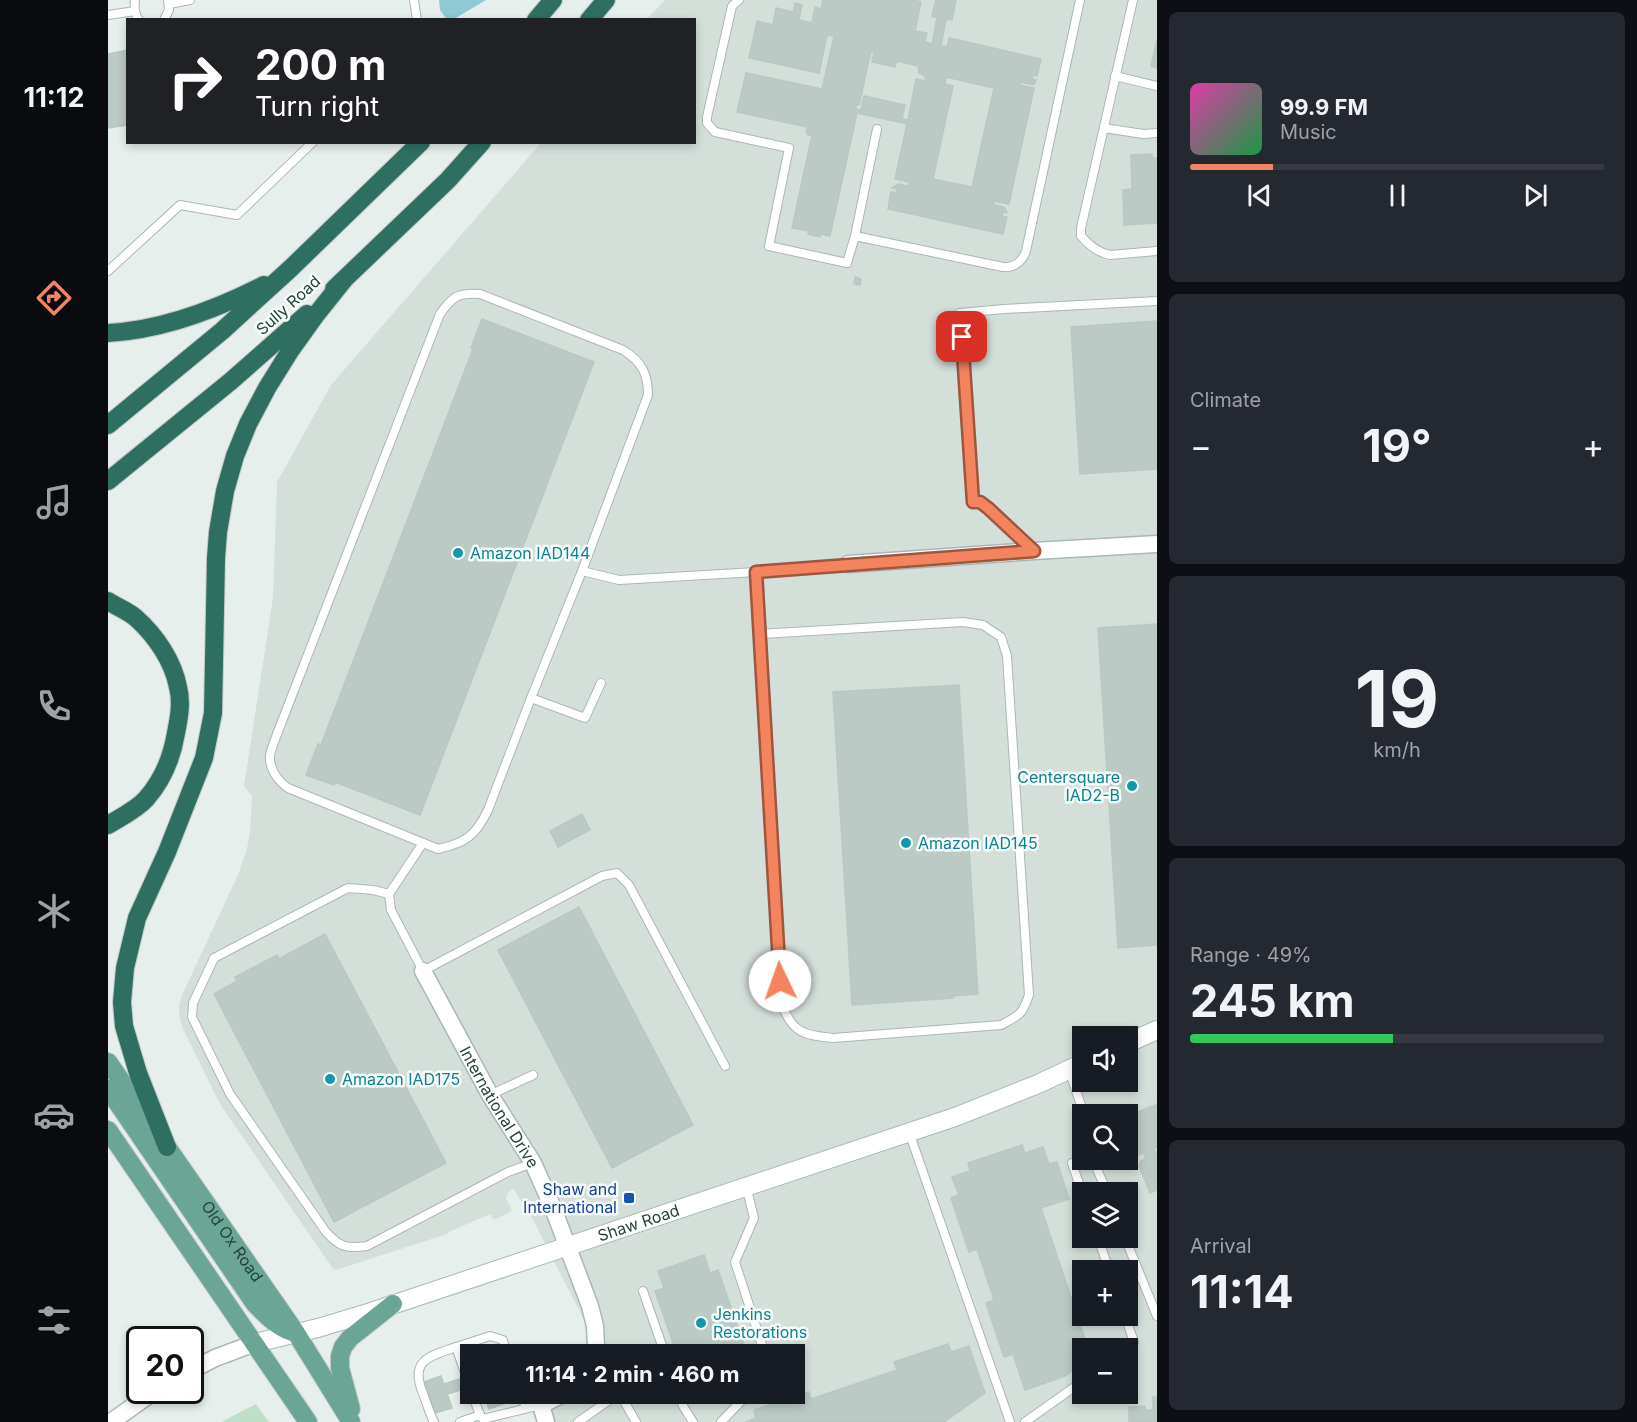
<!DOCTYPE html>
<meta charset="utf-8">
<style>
:root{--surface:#171b24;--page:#242831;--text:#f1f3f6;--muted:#9ea1a6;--line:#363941;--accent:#f4845f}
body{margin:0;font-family:Inter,sans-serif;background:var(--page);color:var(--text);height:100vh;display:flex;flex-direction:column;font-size:22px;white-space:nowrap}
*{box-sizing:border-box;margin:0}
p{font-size:20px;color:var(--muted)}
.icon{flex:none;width:33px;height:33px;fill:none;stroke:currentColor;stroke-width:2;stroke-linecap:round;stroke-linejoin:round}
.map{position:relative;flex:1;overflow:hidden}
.drawer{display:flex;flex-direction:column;gap:12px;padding:12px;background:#0d0f14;width:480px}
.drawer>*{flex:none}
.top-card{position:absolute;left:18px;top:18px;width:570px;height:126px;border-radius:0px;box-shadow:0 3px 9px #0003;background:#202124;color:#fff;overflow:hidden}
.buttons{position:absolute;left:964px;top:1026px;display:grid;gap:12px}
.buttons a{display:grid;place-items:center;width:66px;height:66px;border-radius:0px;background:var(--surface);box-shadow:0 3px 9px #0003;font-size:30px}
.speed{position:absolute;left:18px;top:1326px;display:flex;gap:12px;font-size:30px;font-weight:700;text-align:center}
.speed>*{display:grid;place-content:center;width:78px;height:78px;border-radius:50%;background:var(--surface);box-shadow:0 3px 9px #0003;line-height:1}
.speed .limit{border:3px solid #111;border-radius:9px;background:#fff;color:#111}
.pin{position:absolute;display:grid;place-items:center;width:51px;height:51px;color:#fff;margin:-26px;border-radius:12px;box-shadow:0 3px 9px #0006}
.me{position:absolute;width:66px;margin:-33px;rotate:357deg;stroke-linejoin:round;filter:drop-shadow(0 0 4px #0008)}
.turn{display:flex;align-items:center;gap:21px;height:126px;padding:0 30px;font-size:27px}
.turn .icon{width:78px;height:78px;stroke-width:2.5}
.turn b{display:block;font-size:42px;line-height:51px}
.big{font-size:45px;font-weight:700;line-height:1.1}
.drawer .card{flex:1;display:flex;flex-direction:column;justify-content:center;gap:9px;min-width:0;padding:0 21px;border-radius:9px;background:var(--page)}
.drawer .dial{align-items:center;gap:0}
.dial b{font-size:78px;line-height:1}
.song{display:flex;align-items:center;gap:18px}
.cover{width:72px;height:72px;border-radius:9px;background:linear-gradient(135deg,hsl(320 70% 55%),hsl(140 70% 35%))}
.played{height:6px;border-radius:3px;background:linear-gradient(90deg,var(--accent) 20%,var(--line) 20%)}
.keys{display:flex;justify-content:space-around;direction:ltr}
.heat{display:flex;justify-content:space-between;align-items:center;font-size:33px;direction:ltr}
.charge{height:9px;border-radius:4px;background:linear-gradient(90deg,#34c759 49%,var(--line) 0)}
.trip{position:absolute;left:352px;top:1344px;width:345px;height:60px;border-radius:0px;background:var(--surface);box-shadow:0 3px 9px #0003;font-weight:700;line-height:60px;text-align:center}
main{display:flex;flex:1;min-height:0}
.tab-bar{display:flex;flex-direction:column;width:108px;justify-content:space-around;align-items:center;background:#090b0e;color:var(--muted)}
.tab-bar .icon{width:42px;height:42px}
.tab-bar .selected{color:var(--accent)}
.tab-bar b{font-size:27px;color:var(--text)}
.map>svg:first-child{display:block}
</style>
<main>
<nav class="tab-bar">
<b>11:12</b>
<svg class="icon selected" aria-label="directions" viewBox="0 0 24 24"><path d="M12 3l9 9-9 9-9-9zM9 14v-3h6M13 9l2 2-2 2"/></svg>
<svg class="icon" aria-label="music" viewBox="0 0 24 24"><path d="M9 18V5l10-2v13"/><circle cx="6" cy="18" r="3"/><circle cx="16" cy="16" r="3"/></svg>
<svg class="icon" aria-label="phone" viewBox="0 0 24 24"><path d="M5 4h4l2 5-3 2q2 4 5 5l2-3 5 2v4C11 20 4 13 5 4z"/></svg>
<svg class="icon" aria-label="climate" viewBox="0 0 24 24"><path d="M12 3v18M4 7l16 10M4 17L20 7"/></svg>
<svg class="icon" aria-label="car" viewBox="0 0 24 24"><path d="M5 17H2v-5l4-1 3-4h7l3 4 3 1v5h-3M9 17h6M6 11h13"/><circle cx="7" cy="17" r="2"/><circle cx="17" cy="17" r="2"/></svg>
<svg class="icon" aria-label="filters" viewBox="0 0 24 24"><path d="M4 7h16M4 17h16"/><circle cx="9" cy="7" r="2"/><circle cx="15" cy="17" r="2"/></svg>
</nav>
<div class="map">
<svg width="1049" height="1422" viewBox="0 0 1049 1422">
<rect width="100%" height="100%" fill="#e6efeb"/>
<path fill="#d4dfda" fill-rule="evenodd" d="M557,0h492v1422h-603l-7,-25 5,-3h243v-40h-210l2,-16 -2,-16 -53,-104 -19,-30 -4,4 -3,6 6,13 -18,9 -4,-6 -39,17 -4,3 -111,36 -3,-1 -113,-165 -37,-75 -4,-14v-10l3,-10 56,-120 9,-26 3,-18 2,-35 -8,-10 29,-188 4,-116 54,-97 210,-242 153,-1v-122l-47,-1zM975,1036h45v46h-45zM975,1114h45v46h-45zM975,1192h45v46h-45zM975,1270h45v46h-45zM975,1348h45v46h-45z"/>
<polygon fill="#bfe0c8" points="148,1404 161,1422 113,1422"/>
<polygon fill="#8ec9d4" points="331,0 378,0 346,19 339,20 332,10"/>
<g fill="#bbcac4" stroke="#b8c9c2" stroke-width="1.5" fill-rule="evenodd">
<path d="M715,0h91l7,2 -6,29 12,2 -2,9 7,2 5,-26 -5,-2 4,-16h20l-4,20 -6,-1 -5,27 6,1 2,-9 92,21 -4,17 -4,-1 -1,4 4,1 -2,5 -14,-3v3l14,3 -25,116 -15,-3v4l10,2 3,6 -4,-1 -1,4 5,1 -4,17 -115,-25 3,-17 5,1 1,-4 -5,-1 7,-4 9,2 1,-4 -14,-3 12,-55 -50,-11 -27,123 -10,-2v3l-12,-3 1,-3 -17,-3 20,-93h-4l-2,-4 1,-4 -70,-15 9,-39 76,16 12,-53 -7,-1 -8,38 -70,-15 8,-37 16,4 3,-17 17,4 2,-9 7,2 -3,15 13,3 3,-16 6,2zM763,51l3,1 -2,10 23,5 2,-6 21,5 1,7 7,4 -1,4 -9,-2 -8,41 -6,-1 3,-14 -41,-9 -3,14 -5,-1v-4h3zM838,77l48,11 -22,99 -39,-8 20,-93 -8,-2z"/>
<polygon points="1049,40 1049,68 1043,66"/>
<polygon points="20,50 20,125 0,128 0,54"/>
<polygon points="1044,154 1044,158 1049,158 1049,223 1016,225 1015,190 1024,189 1023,155"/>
<polygon points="747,277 753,279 752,285 746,284"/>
<polygon points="374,319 486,362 312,815 227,782 226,785 198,775 210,744 213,745 365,349 363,348"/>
<polygon points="1049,321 1049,469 972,474 963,327"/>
<polygon points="1049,624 1049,945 1010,948 990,628"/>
<polygon points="851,685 870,994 844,996 845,998 744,1005 725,692"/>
<polygon points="474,814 482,830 450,847 442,831"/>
<polygon points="471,907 585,1125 504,1168 390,950"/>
<polygon points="217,934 338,1163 226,1222 106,994 129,981 127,977 169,955 171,959"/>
<polygon points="1049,1104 1049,1147 1046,1148 1049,1156 1049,1190 1042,1193 1031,1166 1033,1161 1038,1159 1035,1153 1027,1156 1020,1139 1020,1116"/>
<polygon points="914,1145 917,1153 935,1147 941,1164 949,1162 961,1199 933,1208 980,1348 975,1348 975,1362 957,1376 917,1390 905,1354 896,1357 878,1303 886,1300 869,1249 861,1252 843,1198 851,1195 844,1177 862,1171 860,1163"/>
<polygon points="596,1255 602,1273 610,1270 639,1354 569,1354 547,1291 556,1288 550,1271"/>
<polygon points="840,1344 843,1352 861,1346 877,1393 836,1422 638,1422 648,1418 646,1410 701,1392 703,1399 789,1370 786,1362"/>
<polygon points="363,1375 363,1387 339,1394 336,1384"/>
<polygon points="333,1376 344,1408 327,1413 316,1382"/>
<polygon points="376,1394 404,1394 406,1400 381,1409"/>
<polygon points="1045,1397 1049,1397 1049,1422 1021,1422 1021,1407 1037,1406 1037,1410 1045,1410"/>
</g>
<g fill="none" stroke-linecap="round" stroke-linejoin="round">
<g stroke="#a8b8b2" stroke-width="10">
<g id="lane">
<path d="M27,0c-1,7 -1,14 4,20"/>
<polyline points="306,0 309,20"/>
<polyline points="631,0 624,6 599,117 599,123 607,132 612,133 681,148 661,246 739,263 747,236"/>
<path d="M1025,0l-52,228v8c8,9 16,16 29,19l47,-4"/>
<polyline points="61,4 82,0"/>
<polyline points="0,15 27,11"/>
<polyline points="56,20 61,10 60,0"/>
<polyline points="1007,76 1049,86"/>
<polyline points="996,128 1035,134 1049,133"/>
<path d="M769,129l-22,107 148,31c11,1 19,-5 23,-16l54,-251"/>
<polyline points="0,271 72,205 129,215 205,142"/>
<polyline points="925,549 880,508 872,503 865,502 852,313 896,309 1049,301"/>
<path d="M474,571l-51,127 -43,112c-12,25 -22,33 -50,39l-150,-61c-10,-7 -19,-19 -18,-32 1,-9 12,-34 16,-45l154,-397c12,-17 18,-22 40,-20l143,56c18,11 25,23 25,45l-66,176 37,9 137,-8 92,-8"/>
<path d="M648,572l26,432c10,29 22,31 51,34l168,-13c19,-10 21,-10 28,-30l-22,-339 -6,-19 -18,-12 -20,-3 -203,12"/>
<polyline points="423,698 477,718 493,683"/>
<polyline points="281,894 315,843"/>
<polyline points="961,1070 974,1108 973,1129 975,1134"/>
<polyline points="382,1095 425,1075"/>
<polyline points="801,1132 902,1422"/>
<polyline points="985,1160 999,1192"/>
<path d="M425,1163l-25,9 -141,74c-21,3 -27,1 -41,-14l-96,-138 -38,-77 1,-14 21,-45 134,-70 25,2 16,4 2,16 32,61 179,-95 15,-3 12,12 96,181"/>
<polyline points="964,1163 975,1195"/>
<polyline points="638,1186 646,1218 627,1262 657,1354"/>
<polyline points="990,1238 1001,1270"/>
<polyline points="1017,1238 1049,1316"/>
<polyline points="535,1291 557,1354"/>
<polyline points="1017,1316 1026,1342 1018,1348"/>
<polyline points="363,1390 348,1347 382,1336 395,1340 399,1354"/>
<polyline points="364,1394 372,1415 375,1419 433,1405"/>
<polyline points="413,1394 418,1408"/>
<polyline points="512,1394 528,1422"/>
<polyline points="571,1394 575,1406 585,1422"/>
<path d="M326,1422c-5,-10 -8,-21 -12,-31 -12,-32 9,-35 34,-44"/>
<polyline points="352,1422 372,1415"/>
<polyline points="470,1422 510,1394"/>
<polyline points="613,1422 640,1394"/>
<polyline points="917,1422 975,1381"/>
</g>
</g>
<g stroke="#a8b8b2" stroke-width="19">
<g id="street">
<polyline points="740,564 926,551 1049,544"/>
<path id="s1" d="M315,971l67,124 43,68 20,45 37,98 5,20 1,20 -3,8"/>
<polyline points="82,1371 107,1358 147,1343"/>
<polyline points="3,1422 48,1390"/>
<polyline points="438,1422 433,1405 455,1394"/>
</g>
</g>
<g stroke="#a4bbb3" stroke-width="20">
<g id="secondary">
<polyline points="1020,1043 1049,1030"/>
<path id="s2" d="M147,1343l63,-15 53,-16 584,-195 83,-33 45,-21"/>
</g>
</g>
<g stroke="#c2cac8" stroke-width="20">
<g id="primary">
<path id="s3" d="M0,1062l188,271 55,89"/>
<path d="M0,1089l147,215c11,11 22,23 37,28"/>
<polyline points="0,1130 200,1422"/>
<polyline points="243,1409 232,1368 232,1356 235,1347 242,1338 285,1304"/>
</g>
</g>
<g stroke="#c2cac8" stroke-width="20">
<g id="highway">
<polyline points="428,20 445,0"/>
<polyline points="481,20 498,0"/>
<polyline points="226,289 340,180 374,142"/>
<path d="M0,333c55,-3 107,-23 156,-48"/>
<polyline points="0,425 114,331 183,268 313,142"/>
<polyline points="0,481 123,381 199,314"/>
<path d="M0,601c9,6 20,10 28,17 20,18 37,43 42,69 4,15 1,31 -2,46 -4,24 -14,48 -30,66 -10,11 -25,18 -38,26"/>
<polyline points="59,1147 30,1073 16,1026 14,1002 17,968 29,918 59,852 96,758 105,713 108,558 110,532 117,491 127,456 140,424 159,388 182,351 207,316 235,281"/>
</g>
</g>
<use href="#lane" stroke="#fff" stroke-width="8"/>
<use href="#street" stroke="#fff" stroke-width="16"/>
<use href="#secondary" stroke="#fff" stroke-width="18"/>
<use href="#primary" stroke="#6aa596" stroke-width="18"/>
<use href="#highway" stroke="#2f6f62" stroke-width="18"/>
</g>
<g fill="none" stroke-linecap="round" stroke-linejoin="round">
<g stroke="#9f563e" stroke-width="15">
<polyline id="route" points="672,981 648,572 926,551 880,508 872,502 865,502 854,337"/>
</g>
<use href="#route" stroke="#f4845f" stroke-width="10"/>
</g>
<g fill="#0f9aa8" stroke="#f7fbf9" stroke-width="2">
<circle cx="350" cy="553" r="6"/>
<circle cx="1024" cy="786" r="6"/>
<circle cx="798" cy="843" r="6"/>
<circle cx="222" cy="1079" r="6"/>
<circle cx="593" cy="1323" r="6"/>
</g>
<rect fill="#1a4fb4" stroke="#f7fbf9" stroke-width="2" x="515" y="1192" width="12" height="12" rx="3"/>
<g text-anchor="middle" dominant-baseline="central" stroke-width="5" stroke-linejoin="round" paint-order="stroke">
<g font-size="16" fill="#24423a" stroke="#f7fbf9">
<text transform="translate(180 305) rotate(-42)">Sully Road</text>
<text stroke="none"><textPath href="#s1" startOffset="156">International Drive</textPath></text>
<text stroke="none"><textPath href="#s2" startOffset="402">Shaw Road</textPath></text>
<text stroke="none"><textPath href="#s3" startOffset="218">Old Ox Road</textPath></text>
</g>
<g font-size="16" fill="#0d838f" stroke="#f7fbf9" text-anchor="start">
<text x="362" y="553">Amazon IAD144</text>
<text x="1012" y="777" text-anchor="end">Centersquare<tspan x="1012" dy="18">IAD2-B</tspan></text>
<text x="810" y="843">Amazon IAD145</text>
<text x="234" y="1079">Amazon IAD175</text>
<text x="605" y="1314">Jenkins<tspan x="605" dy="18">Restorations</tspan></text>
</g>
<g font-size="16" fill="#164399" stroke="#f7fbf9" text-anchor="end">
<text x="509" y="1189">Shaw and<tspan x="509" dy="18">International</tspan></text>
</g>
</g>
</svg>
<div class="buttons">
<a><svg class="icon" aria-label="sound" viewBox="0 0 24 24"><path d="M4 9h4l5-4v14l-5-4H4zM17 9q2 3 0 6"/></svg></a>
<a><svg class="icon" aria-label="search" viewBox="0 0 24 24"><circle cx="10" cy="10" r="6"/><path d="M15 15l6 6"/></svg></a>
<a><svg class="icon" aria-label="layers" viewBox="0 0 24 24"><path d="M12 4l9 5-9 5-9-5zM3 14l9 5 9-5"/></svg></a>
<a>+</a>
<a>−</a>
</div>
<div class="speed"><div class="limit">20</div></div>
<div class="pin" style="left:854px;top:337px;background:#d93025"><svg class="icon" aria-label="arrive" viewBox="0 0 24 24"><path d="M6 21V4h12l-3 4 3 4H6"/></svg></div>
<svg class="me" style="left:672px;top:981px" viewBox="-20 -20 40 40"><circle r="19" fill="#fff"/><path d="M0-13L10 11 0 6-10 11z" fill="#f4845f"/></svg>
<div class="trip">11:14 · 2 min · 460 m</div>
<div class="top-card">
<div class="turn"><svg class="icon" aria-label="right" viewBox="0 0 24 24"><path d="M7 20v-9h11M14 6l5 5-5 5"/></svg><div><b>200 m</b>Turn right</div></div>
</div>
</div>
<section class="drawer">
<div class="card">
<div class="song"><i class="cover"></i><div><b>99.9 FM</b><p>Music</p></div></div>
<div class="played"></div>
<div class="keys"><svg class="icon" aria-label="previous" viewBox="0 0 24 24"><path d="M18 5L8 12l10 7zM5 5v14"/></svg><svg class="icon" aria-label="pause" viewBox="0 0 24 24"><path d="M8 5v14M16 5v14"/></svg><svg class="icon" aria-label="next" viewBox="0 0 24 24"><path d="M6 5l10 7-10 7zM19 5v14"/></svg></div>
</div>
<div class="card"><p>Climate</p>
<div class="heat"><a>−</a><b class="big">19°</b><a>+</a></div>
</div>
<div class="card dial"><b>19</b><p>km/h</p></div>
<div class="card"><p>Range · 49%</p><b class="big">245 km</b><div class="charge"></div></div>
<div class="card"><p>Arrival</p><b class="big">11:14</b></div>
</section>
</main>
